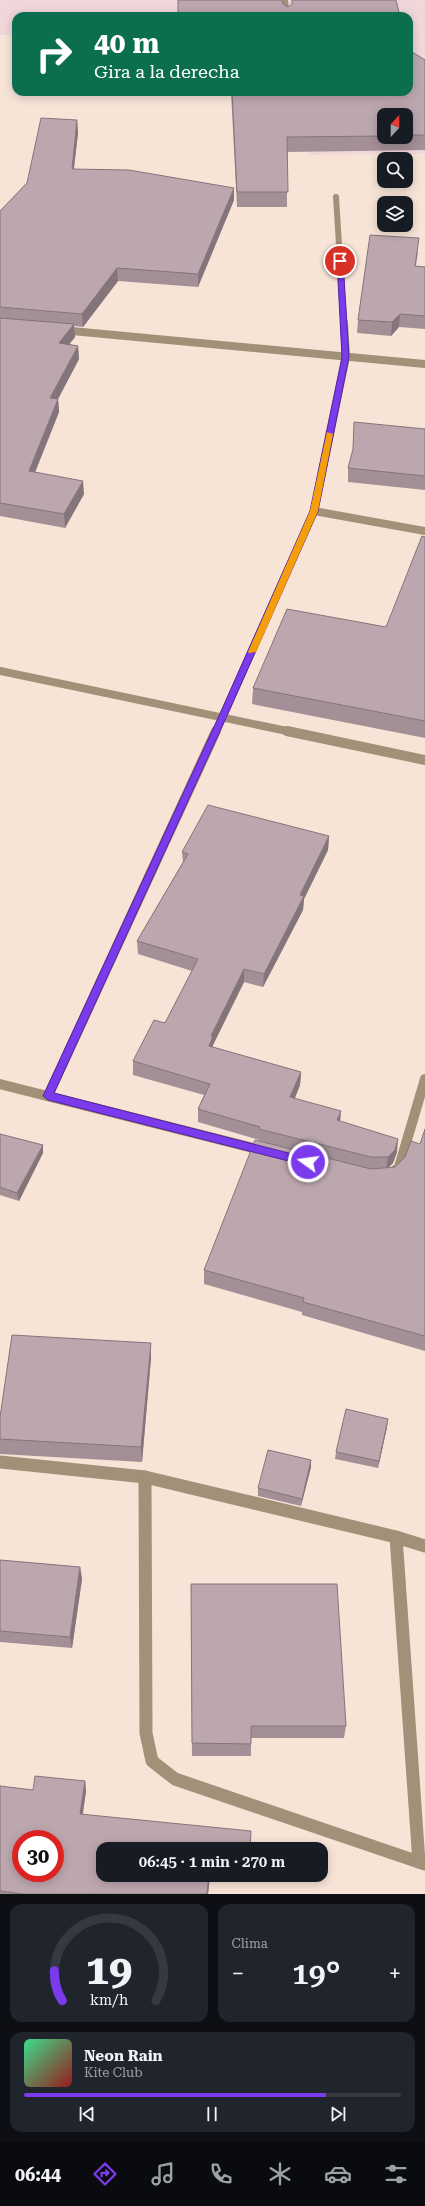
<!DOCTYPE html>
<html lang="es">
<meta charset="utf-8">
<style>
:root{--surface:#171b24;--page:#20242c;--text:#f1f3f6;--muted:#9ea1a6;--line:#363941;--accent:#7c3aed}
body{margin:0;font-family:"Roboto Serif",serif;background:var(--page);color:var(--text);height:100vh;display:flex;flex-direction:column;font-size:15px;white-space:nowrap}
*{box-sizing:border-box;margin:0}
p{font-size:13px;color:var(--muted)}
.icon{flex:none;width:22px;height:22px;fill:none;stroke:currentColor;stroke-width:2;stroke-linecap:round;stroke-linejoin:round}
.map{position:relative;height:1894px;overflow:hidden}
.sheet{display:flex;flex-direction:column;gap:10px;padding:10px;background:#0d0f14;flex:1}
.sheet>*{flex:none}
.hud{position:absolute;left:12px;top:12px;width:401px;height:84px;border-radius:12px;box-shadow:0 2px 10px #0003;background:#0b6e4f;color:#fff;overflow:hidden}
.needle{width:26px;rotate:21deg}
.tools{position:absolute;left:377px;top:108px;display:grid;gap:8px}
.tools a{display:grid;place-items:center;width:36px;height:36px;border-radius:8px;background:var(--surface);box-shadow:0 2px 10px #0003;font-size:20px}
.speed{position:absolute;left:12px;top:1830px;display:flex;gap:8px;font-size:20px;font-weight:700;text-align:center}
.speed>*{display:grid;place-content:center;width:52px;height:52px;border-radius:50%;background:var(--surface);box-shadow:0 2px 10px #0003;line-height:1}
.speed .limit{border:6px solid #d22;background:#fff;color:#111}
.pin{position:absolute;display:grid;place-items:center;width:34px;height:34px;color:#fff;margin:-17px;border:2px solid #fff;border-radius:50%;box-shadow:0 1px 4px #0007}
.me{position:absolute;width:44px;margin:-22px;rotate:284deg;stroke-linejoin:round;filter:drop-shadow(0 0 3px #0008)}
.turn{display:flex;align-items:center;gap:14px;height:84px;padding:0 16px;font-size:18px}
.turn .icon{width:52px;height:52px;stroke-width:2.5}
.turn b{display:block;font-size:28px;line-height:34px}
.big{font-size:30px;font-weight:600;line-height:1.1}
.sheet .tile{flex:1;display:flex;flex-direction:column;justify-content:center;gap:6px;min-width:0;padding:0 14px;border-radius:12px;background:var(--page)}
.sheet .dial{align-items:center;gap:0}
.dial svg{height:104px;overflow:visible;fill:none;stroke:var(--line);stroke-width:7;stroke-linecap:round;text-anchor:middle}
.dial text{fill:var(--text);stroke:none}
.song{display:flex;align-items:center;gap:12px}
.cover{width:48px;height:48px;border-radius:6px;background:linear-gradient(135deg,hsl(150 70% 55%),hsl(0 70% 35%))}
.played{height:4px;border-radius:2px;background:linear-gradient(90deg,var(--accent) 80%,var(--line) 80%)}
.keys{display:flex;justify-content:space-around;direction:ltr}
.heat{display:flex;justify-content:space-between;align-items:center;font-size:22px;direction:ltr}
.sheet .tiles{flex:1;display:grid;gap:10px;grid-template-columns:1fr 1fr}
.tile:last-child{grid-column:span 2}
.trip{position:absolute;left:96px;top:1842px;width:232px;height:40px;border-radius:12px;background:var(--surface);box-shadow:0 2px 10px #0003;font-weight:600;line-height:40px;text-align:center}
.tabs{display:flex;height:64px;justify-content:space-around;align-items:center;background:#090b0e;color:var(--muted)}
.tabs .icon{width:28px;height:28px}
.tabs .active{color:var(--accent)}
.tabs b{font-size:18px;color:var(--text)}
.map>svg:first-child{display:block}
</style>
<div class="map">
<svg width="425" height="1894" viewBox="0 0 425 1894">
<rect width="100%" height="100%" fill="#f7e4d7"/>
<path fill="#f1d6da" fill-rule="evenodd" d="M0,0h425v154l-117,1 -8,-63h109v-76h-393v19h-16zM384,115h22v22h-22z"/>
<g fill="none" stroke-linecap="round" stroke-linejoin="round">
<g stroke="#a29178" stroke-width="6">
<polyline points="285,0 287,16"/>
<polyline points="336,197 344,324"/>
</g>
<g stroke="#a29178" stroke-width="8">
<polyline points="61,330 425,364"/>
<polyline points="314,511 425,531"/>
<polyline points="0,671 292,732"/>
<polyline points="216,732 314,511 346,357 344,323"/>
</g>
<g stroke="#a29178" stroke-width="10">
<polyline points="287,731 425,760"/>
<polyline points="0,1084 265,1151"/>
<polyline points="48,1096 216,731"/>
<polyline points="392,1173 399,1167 425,1079"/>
</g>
<g stroke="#a29178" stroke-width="13">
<polyline points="0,1462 145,1477 396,1537 425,1546"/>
<polyline points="145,1477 146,1733 152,1761 175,1779 425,1864"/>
<polyline points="396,1537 419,1862"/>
</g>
</g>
<g fill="#a39096" fill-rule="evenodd">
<path d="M425,60v90l-138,2v55h-50l-6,-115h178zM384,115h22v22h-22z"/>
<polygon points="77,120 78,133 74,169 234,200 198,287 118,281 83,327 74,326 75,337 69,344 78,346 79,359 58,399 59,412 35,472 84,494 65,528 0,516 0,211 27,183"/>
<polygon points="418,251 416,266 425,267 425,329 399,327 391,336 357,333 358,320"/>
<polygon points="425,429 425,490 348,482 348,468"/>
<polygon points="425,537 425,738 252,704 253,688 386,627"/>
<polygon points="329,836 328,850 304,899 303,910 263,987 244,982 213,1045 213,1047 301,1072 300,1085 295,1098 397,1152 393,1163 389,1167 395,1167 420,1144 425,1129 425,1351 302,1315 302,1312 204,1284 204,1270 259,1142 259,1140 198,1122 198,1109 204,1095 133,1075 133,1061 165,1023 192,971 138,954 137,941 183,862 182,852"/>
<polygon points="0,1134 43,1145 43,1153 19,1201 0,1195"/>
<polygon points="151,1358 142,1462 0,1454 0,1439"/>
<polygon points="387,1427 378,1468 335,1459 336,1452"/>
<polygon points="311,1460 311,1467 301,1506 258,1496 258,1488"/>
<polygon points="0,1560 80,1567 82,1579 72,1648 0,1642"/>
<polygon points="191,1584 346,1726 344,1738 251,1738 251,1756 192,1756"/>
<polygon points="85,1781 86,1791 83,1814 103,1875 248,1875 248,1880 210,1876 208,1894 0,1894 0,1786 33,1790"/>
</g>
<g fill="#84757a">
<polygon points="77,120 78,133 72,182 72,169"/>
<polygon points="234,188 234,200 198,287 198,274"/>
<polygon points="117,268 118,281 83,327 82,314"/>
<polygon points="400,314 399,327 391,336 392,322"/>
<polygon points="74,324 75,337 60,356 59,343"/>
<polygon points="78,346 79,359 58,399 59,412 30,485 29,471 50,398"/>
<polygon points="83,481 84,494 65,528 64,514"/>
<polygon points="329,836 328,850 304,899 303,910 263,987 264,974 300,895"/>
<polygon points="244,969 244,982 213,1045 213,1050 209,1046 211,1036"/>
<polygon points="301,1072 300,1085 290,1110 290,1097"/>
<polygon points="341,1111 340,1124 337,1120"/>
<polygon points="398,1139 397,1152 393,1163 386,1170 388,1157"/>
<polygon points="43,1145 43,1153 19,1201 17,1193"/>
<polygon points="151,1343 151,1358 142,1462 141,1447"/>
<polygon points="388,1419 387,1427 378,1468 379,1461"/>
<polygon points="311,1460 311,1467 301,1506 302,1499"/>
<polygon points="80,1567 82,1579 72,1648 70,1637"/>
<polygon points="85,1781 86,1791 81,1823 80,1814"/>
<polygon points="209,1875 210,1875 208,1894 207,1894"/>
</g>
<g fill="#bda7ae" stroke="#84757a" fill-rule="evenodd">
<polygon points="178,0 282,0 283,4 288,7 292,4 292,0 396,0 400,16 178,16"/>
<polygon points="409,50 425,60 425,135 406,135 406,115 384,115 384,136 287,137 288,192 237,192 232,92 409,92"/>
<polygon points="41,118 77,120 72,169 129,170 234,188 198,274 117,268 82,314 0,307 0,211 27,183"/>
<polygon points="370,235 419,238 415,266 425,267 425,316 400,314 392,322 358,320"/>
<polygon points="0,318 74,324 59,343 78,346 50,398 58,399 29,471 83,481 64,514 0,503"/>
<polygon points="354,422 425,429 425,476 348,468 353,449"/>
<polygon points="422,536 425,537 425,721 253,688 287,609 386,627"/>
<polygon points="208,805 329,836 300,895 304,896 264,974 244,969 211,1036 213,1036 209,1046 301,1072 290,1097 341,1111 337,1120 398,1139 395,1150 388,1157 371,1157 259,1129 260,1127 198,1109 210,1084 133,1061 154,1020 165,1023 198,959 137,941 188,854 182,852"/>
<polygon points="425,1129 425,1336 303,1302 304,1298 204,1270 255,1140 371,1169 395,1167 405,1157 411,1141 420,1144"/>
<polygon points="0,1134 43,1145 17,1193 0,1187"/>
<polygon points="12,1335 151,1343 141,1447 0,1439 0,1417"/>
<polygon points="346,1409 388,1419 379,1461 336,1452"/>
<polygon points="268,1450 311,1460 302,1499 258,1488"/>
<polygon points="0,1560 80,1567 70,1637 0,1631"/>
<polygon points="191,1584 337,1584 346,1726 251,1726 251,1744 192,1743"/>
<path d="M35,1776l50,5 -5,33 171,17 -1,18h-147v26h106l-2,19h-183l-24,-3v-105l33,4zM21,1839h34v34h-34z"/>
</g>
<polygon fill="#7c3aed" stroke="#51269a" points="340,259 343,261 349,357 318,511 226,718 54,1093 308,1158 313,1162 308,1166 48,1100 43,1096 218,718 310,511 342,357 337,261"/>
<polygon fill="#f59e0b" points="327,432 333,434 318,511 256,652 249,653 248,652 310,511"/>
</svg>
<div class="tools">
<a><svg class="needle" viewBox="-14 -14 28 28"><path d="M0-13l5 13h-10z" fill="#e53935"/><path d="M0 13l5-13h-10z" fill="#9ea1a6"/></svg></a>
<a><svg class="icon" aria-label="search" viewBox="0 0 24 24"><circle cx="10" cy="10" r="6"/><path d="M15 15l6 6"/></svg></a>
<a><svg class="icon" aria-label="layers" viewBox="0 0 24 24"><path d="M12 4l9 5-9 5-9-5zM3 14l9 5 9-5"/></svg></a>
</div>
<div class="speed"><div class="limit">30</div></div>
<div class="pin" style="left:340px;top:261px;background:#d93025"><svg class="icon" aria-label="arrive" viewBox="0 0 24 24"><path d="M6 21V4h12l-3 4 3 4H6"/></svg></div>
<svg class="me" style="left:308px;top:1162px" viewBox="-20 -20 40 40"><circle r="17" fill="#7c3aed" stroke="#fff" stroke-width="3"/><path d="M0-11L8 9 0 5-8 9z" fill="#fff"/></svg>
<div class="trip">06:45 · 1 min · 270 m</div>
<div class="hud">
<div class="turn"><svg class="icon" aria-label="right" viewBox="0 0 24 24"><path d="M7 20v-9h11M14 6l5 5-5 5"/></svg><div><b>40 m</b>Gira a la derecha</div></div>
</div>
</div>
<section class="sheet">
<div class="tiles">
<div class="tile dial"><svg viewBox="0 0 100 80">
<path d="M14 69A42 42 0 1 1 86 69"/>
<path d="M14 69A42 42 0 0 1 8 46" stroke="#7c3aed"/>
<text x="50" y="56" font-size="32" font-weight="700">19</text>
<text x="50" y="72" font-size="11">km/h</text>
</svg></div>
<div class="tile"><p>Clima</p>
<div class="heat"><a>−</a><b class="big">19°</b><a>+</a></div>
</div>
<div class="tile">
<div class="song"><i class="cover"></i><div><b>Neon Rain</b><p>Kite Club</p></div></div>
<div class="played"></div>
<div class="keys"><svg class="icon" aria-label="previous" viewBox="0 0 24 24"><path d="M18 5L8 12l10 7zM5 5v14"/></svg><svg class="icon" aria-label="pause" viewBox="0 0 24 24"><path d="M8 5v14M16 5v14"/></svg><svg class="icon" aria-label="next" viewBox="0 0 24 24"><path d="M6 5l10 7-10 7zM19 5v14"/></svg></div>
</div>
</div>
</section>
<nav class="tabs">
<b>06:44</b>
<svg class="icon active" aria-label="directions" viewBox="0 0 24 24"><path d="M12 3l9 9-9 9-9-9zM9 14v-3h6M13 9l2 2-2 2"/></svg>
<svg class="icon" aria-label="music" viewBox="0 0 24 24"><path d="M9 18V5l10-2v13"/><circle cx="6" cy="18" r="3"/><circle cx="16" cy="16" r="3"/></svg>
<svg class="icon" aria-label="phone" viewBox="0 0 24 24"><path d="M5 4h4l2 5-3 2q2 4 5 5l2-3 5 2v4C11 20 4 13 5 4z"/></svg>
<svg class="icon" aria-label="climate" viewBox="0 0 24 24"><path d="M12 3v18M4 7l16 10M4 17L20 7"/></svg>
<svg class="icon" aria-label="car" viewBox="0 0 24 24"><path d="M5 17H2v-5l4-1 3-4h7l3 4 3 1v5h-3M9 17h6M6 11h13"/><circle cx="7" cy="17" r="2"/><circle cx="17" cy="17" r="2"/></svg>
<svg class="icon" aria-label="filters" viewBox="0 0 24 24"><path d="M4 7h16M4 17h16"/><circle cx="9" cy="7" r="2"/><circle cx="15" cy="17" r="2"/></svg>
</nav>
